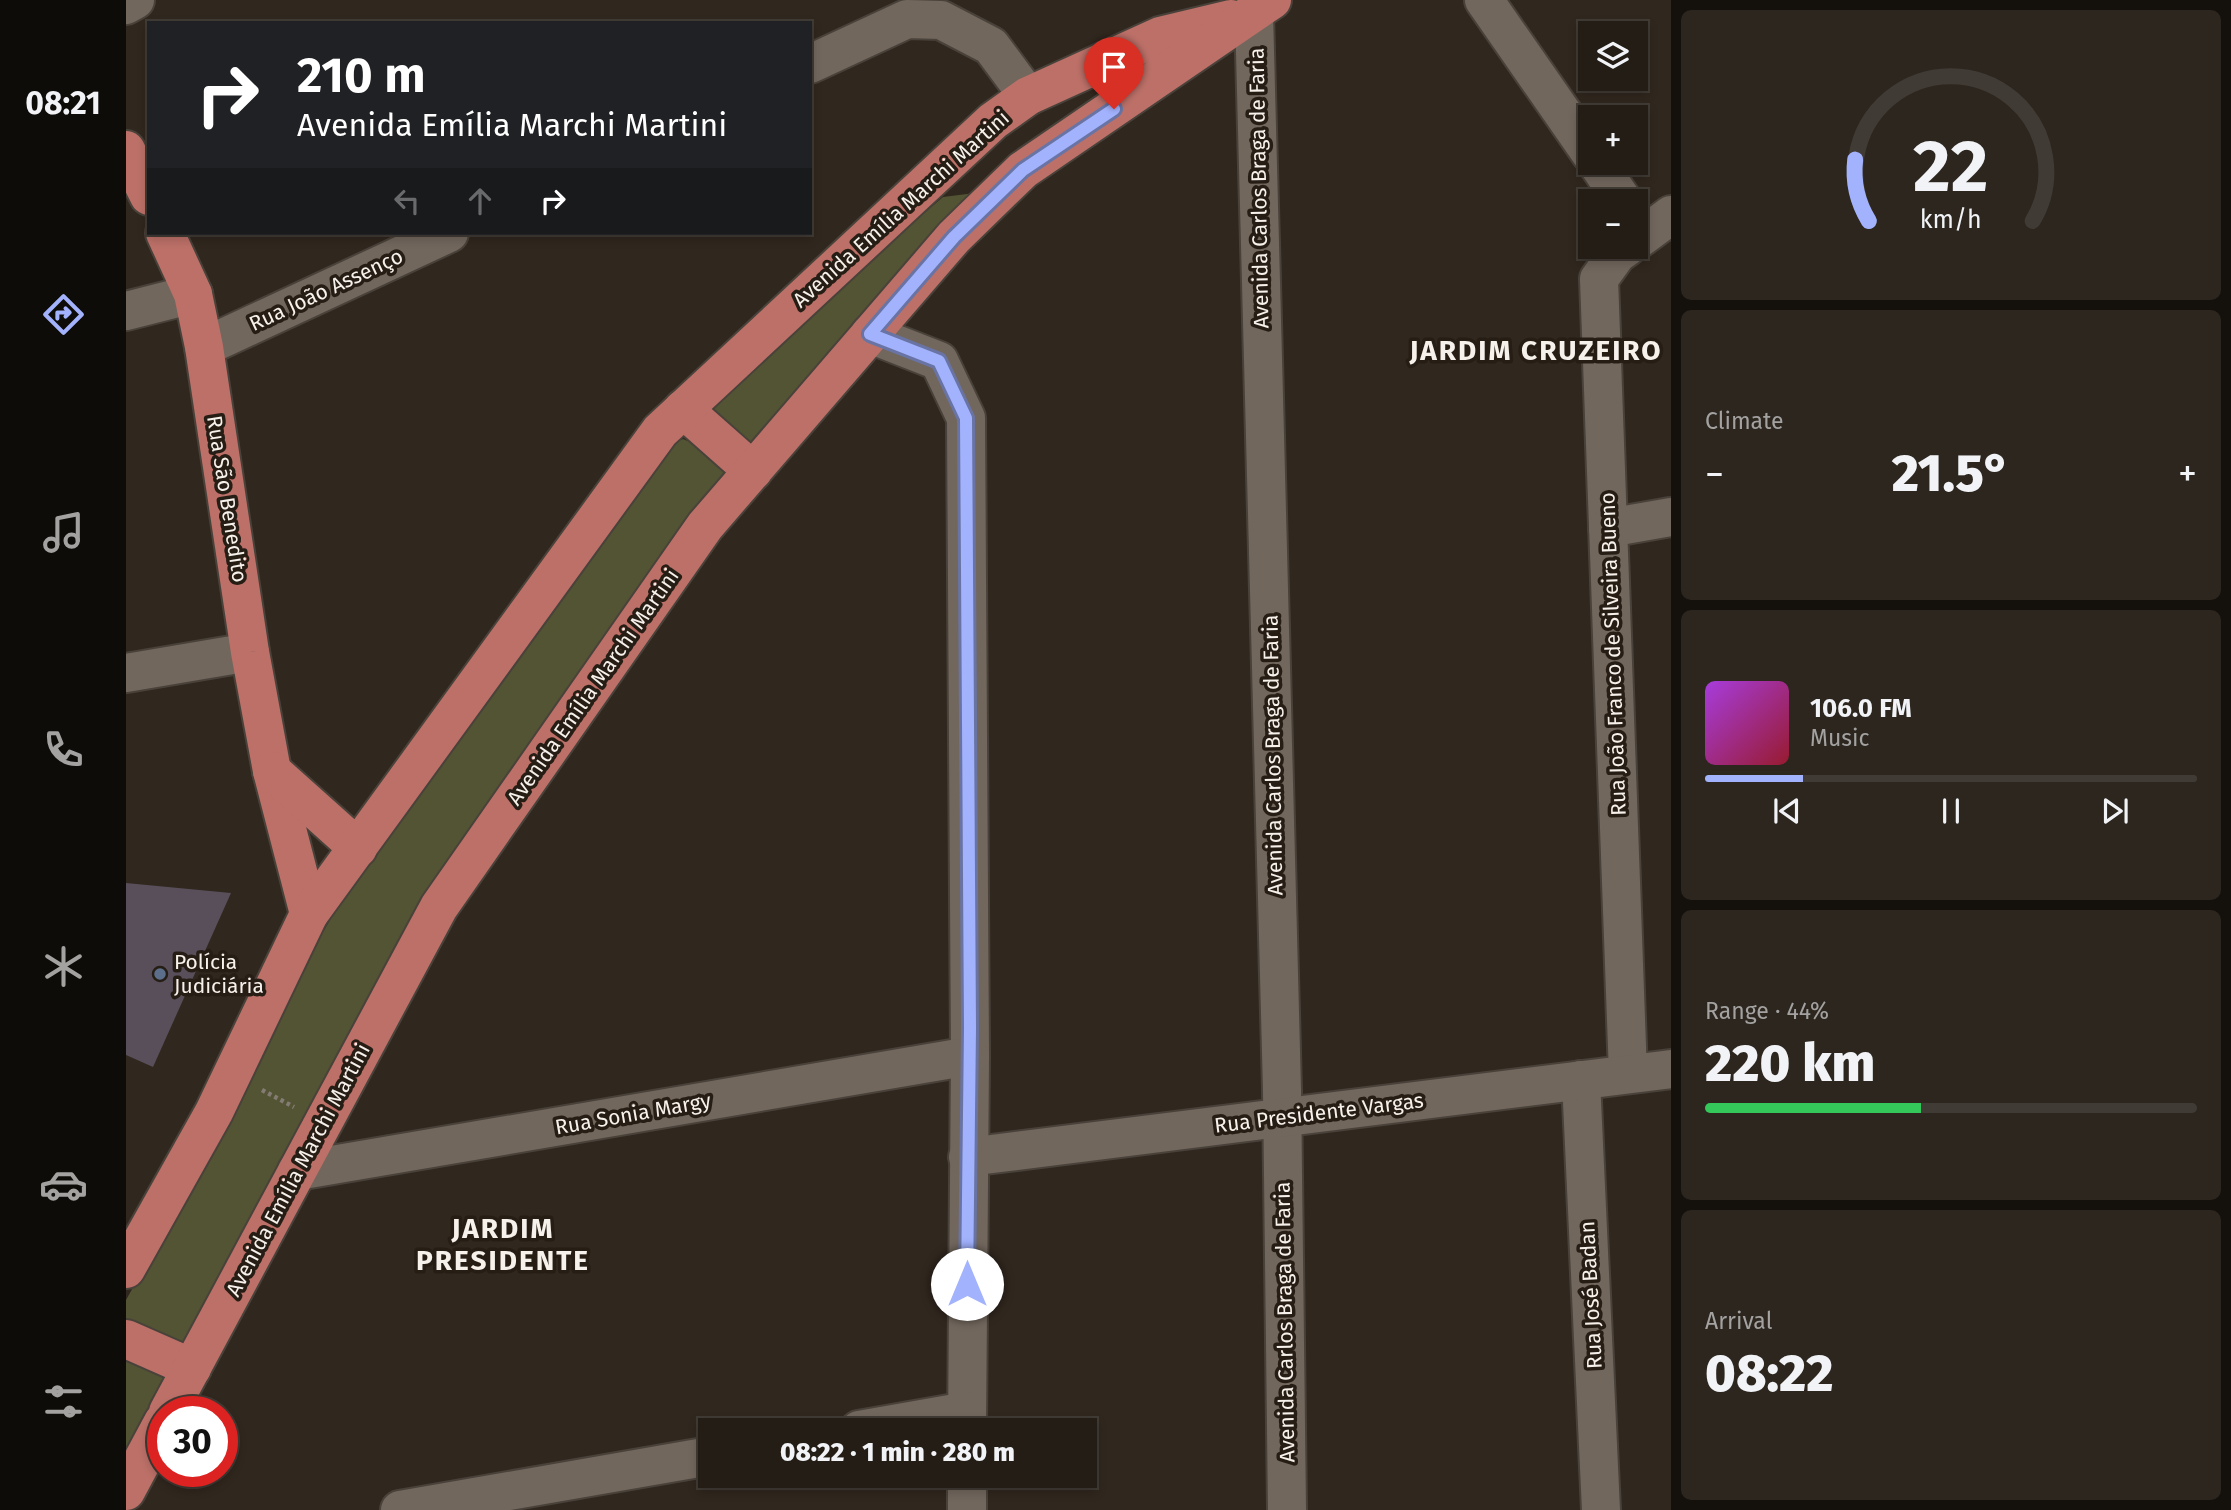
<!DOCTYPE html>
<meta charset="utf-8">
<style>
:root{--surface:#241d16;--page:#2c261f;--text:#f1f3f6;--muted:#a3a2a1;--line:#413b35;--accent:#a2b2fd}
body{margin:0;font-family:"Fira Sans",sans-serif;background:var(--page);color:var(--text);height:100vh;display:flex;flex-direction:column;font-size:26px;white-space:nowrap}
*{box-sizing:border-box;margin:0}
p{font-size:23px;color:var(--muted)}
.icon{flex:none;width:38px;height:38px;fill:none;stroke:currentColor;stroke-width:2;stroke-linecap:round;stroke-linejoin:round}
.map{position:relative;flex:1;overflow:hidden}
.panel{display:flex;flex-direction:column;gap:10px;padding:10px;background:#14100c;width:560px}
.panel>*{flex:none}
.top-card{position:absolute;left:21px;top:21px;width:665px;height:214px;border-radius:0px;box-shadow:0 4px 10px #0003,0 0 0 2px var(--line);background:#202124;color:#fff;overflow:hidden}
.buttons{position:absolute;left:1452px;top:21px;display:grid;gap:14px}
.buttons a{display:grid;place-items:center;width:70px;height:70px;border-radius:0px;background:var(--surface);box-shadow:0 4px 10px #0003,0 0 0 2px var(--line);font-size:35px}
.speed{position:absolute;left:21px;top:1396px;display:flex;gap:14px;font-size:35px;font-weight:700;text-align:center}
.speed>*{display:grid;place-content:center;width:91px;height:91px;border-radius:50%;background:var(--surface);box-shadow:0 4px 10px #0003,0 0 0 2px var(--line);line-height:1}
.speed .limit{border:10px solid #d22;background:#fff;color:#111}
.pin{position:absolute;display:grid;place-items:center;width:60px;height:60px;color:#fff;margin:-72px -30px;border-radius:50% 50% 50% 0;rotate:-45deg;box-shadow:0 0 7px #0007}
.pin .icon{rotate:45deg}
.me{position:absolute;width:77px;margin:-38px;rotate:0deg;stroke-linejoin:round;filter:drop-shadow(0 0 5px #0008)}
.turn{display:flex;align-items:center;gap:24px;height:147px;padding:0 35px;font-size:32px}
.turn .icon{width:91px;height:91px;stroke-width:2.5}
.turn b{display:block;font-size:49px;line-height:60px}
.lanes{display:flex;align-items:center;height:66px;padding:0 35px;background:#0003;justify-content:center;gap:35px;direction:ltr}
.lanes .off{opacity:.35}
.big{font-size:52px;font-weight:800;line-height:1.1}
.panel .widget{flex:1;display:flex;flex-direction:column;justify-content:center;gap:10px;min-width:0;padding:0 24px;border-radius:10px;background:var(--page)}
.panel .dial{align-items:center;gap:0}
.dial svg{height:182px;overflow:visible;fill:none;stroke:var(--line);stroke-width:7;stroke-linecap:round;text-anchor:middle}
.dial text{fill:var(--text);stroke:none}
.song{display:flex;align-items:center;gap:21px}
.cover{width:84px;height:84px;border-radius:10px;background:linear-gradient(135deg,hsl(280 70% 55%),hsl(350 70% 35%))}
.played{height:7px;border-radius:4px;background:linear-gradient(90deg,var(--accent) 20%,var(--line) 20%)}
.keys{display:flex;justify-content:space-around;direction:ltr}
.heat{display:flex;justify-content:space-between;align-items:center;font-size:38px;direction:ltr}
.charge{height:10px;border-radius:5px;background:linear-gradient(90deg,#34c759 44%,var(--line) 0)}
.trip{position:absolute;left:572px;top:1418px;width:399px;height:70px;border-radius:0px;background:var(--surface);box-shadow:0 4px 10px #0003,0 0 0 2px var(--line);font-weight:800;line-height:70px;text-align:center}
main{display:flex;flex:1;min-height:0}
.dock{display:flex;flex-direction:column;width:126px;justify-content:space-around;align-items:center;background:#0e0c09;color:var(--muted)}
.dock .icon{width:49px;height:49px}
.dock .active{color:var(--accent)}
.dock b{font-size:32px;color:var(--text)}
.map>svg:first-child{display:block}
</style>
<main>
<nav class="dock">
<b>08:21</b>
<svg class="icon active" aria-label="directions" viewBox="0 0 24 24"><path d="M12 3l9 9-9 9-9-9zM9 14v-3h6M13 9l2 2-2 2"/></svg>
<svg class="icon" aria-label="music" viewBox="0 0 24 24"><path d="M9 18V5l10-2v13"/><circle cx="6" cy="18" r="3"/><circle cx="16" cy="16" r="3"/></svg>
<svg class="icon" aria-label="phone" viewBox="0 0 24 24"><path d="M5 4h4l2 5-3 2q2 4 5 5l2-3 5 2v4C11 20 4 13 5 4z"/></svg>
<svg class="icon" aria-label="climate" viewBox="0 0 24 24"><path d="M12 3v18M4 7l16 10M4 17L20 7"/></svg>
<svg class="icon" aria-label="car" viewBox="0 0 24 24"><path d="M5 17H2v-5l4-1 3-4h7l3 4 3 1v5h-3M9 17h6M6 11h13"/><circle cx="7" cy="17" r="2"/><circle cx="17" cy="17" r="2"/></svg>
<svg class="icon" aria-label="filters" viewBox="0 0 24 24"><path d="M4 7h16M4 17h16"/><circle cx="9" cy="7" r="2"/><circle cx="15" cy="17" r="2"/></svg>
</nav>
<div class="map">
<svg width="1545" height="1510" viewBox="0 0 1545 1510">
<rect width="100%" height="100%" fill="#30271e"/>
<g fill="#525434">
<polygon points="849,193 625,453 574,405 817,197"/>
<polygon points="557,439 597,456 611,471 539,563 61,1352 0,1326 0,1300 106,1110 165,987 218,896 537,448"/>
<polygon points="0,1355 49,1372 0,1460"/>
</g>
<polygon fill="#584f5a" points="0,883 105,893 27,1067 0,1055"/>
<g fill="none" stroke-linecap="round" stroke-linejoin="round">
<g stroke="#49423a" stroke-width="42">
<g id="minor">
<polyline points="1130,0 1128,13 1156,1090 1161,1510"/>
<polyline points="1358,0 1465,154"/>
<polyline points="0,5 9,0"/>
<polyline points="684,64 781,19 815,20 865,46 902,96"/>
<polyline points="1471,163 1497,201"/>
<polyline points="1510,241 1545,215"/>
<polyline points="1501,247 1491,254 1473,279 1502,1074"/>
<polyline points="0,311 67,294"/>
<polyline points="744,334 813,361 840,418 844,1056 841,1430"/>
<polyline points="78,347 323,233"/>
<polyline points="1482,528 1545,517"/>
<polyline points="0,673 124,652"/>
<polyline points="1455,1080 1475,1510"/>
<polyline points="842,1157 1545,1069"/>
<polyline points="171,1171 844,1056"/>
<polyline points="733,1430 841,1411"/>
<polyline points="274,1510 584,1456"/>
<polyline points="841,1510 841,1475"/>
</g>
</g>
<g stroke="#49423a" stroke-width="42">
<g id="major">
<polyline points="0,150 23,196"/>
<polyline points="39,233 67,294 78,347 124,652 146,771 183,914"/>
<polyline points="557,409 627,471"/>
<polyline points="146,771 232,848"/>
<polyline points="0,1269 88,1112 183,914 534,431 867,121 902,96 1034,36 1105,19"/>
<polyline points="0,1339 66,1368"/>
<polyline points="42,1412 313,907 579,526 828,237 897,170 1146,0"/>
<polyline points="0,1491 37,1422"/>
</g>
</g>
<polyline stroke="#847c74" stroke-width="4.5" stroke-dasharray="3.5 3.5" stroke-linecap="butt" points="136,1090 168,1107"/>
<use href="#minor" stroke="#72675d" stroke-width="38"/>
<use href="#major" stroke="#bc7068" stroke-width="38"/>
</g>
<g fill="none" stroke-linecap="round" stroke-linejoin="round">
<g stroke="#6974a4" stroke-width="18">
<polyline id="route" points="841,1284 844,1028 840,418 813,361 744,334 828,237 897,170 988,109"/>
</g>
<use href="#route" stroke="#a2b2fd" stroke-width="12"/>
</g>
<circle fill="#5c6f8a" stroke="#261d15" stroke-width="2.5" cx="34" cy="974" r="7"/>
<g text-anchor="middle" dominant-baseline="central" stroke-width="7" stroke-linejoin="round" paint-order="stroke">
<g font-size="21" fill="#f7f1eb" stroke="#261d15">
<text transform="translate(1133 188) rotate(-91)">Avenida Carlos Braga de Faria</text>
<text transform="translate(775 209) rotate(-42)">Avenida Emília Marchi Martini</text>
<text transform="translate(200 290) rotate(-25)">Rua João Assenço</text>
<text transform="translate(101 499) rotate(81)">Rua São Benedito</text>
<text transform="translate(1487 654) rotate(-92)">Rua João Franco de Silveira Bueno</text>
<text transform="translate(467 687) rotate(-55)">Avenida Emília Marchi Martini</text>
<text transform="translate(1147 755) rotate(-91)">Avenida Carlos Braga de Faria</text>
<text transform="translate(1193 1113) rotate(-7)">Rua Presidente Vargas</text>
<text transform="translate(507 1114) rotate(-10)">Rua Sonia Margy</text>
<text transform="translate(172 1170) rotate(-62)">Avenida Emília Marchi Martini</text>
<text transform="translate(1465 1295) rotate(-93)">Rua José Badan</text>
<text transform="translate(1159 1322) rotate(-91)">Avenida Carlos Braga de Faria</text>
</g>
<g font-size="21" fill="#f7f1eb" stroke="#261d15" text-anchor="start">
<text x="48" y="962">Polícia<tspan x="48" dy="24">Judiciária</tspan></text>
</g>
<g font-size="28" font-weight="bold" letter-spacing="2" fill="#f7f1eb" stroke="#261d15">
<text x="1410" y="350">JARDIM CRUZEIRO</text>
<text x="377" y="1228">JARDIM<tspan x="377" dy="32">PRESIDENTE</tspan></text>
</g>
</g>
</svg>
<div class="buttons">
<a><svg class="icon" aria-label="layers" viewBox="0 0 24 24"><path d="M12 4l9 5-9 5-9-5zM3 14l9 5 9-5"/></svg></a>
<a>+</a>
<a>−</a>
</div>
<div class="speed"><div class="limit">30</div></div>
<div class="pin" style="left:988px;top:109px;background:#d93025"><svg class="icon" aria-label="arrive" viewBox="0 0 24 24"><path d="M6 21V4h12l-3 4 3 4H6"/></svg></div>
<svg class="me" style="left:841px;top:1284px" viewBox="-20 -20 40 40"><circle r="19" fill="#fff"/><path d="M0-13L10 11 0 6-10 11z" fill="#a2b2fd"/></svg>
<div class="trip">08:22 · 1 min · 280 m</div>
<div class="top-card">
<div class="turn"><svg class="icon" aria-label="right" viewBox="0 0 24 24"><path d="M7 20v-9h11M14 6l5 5-5 5"/></svg><div><b>210 m</b>Avenida Emília Marchi Martini</div></div>
<div class="lanes"><svg class="icon off" aria-label="left" viewBox="0 0 24 24"><path d="M17 20v-9H6M10 6l-5 5 5 5"/></svg><svg class="icon off" aria-label="ahead" viewBox="0 0 24 24"><path d="M12 20V5M6 11l6-6 6 6"/></svg><svg class="icon" aria-label="right" viewBox="0 0 24 24"><path d="M7 20v-9h11M14 6l5 5-5 5"/></svg></div>
</div>
</div>
<section class="panel">
<div class="widget dial"><svg viewBox="0 0 100 80">
<path d="M14 69A42 42 0 1 1 86 69"/>
<path d="M14 69A42 42 0 0 1 8 42" stroke="#a2b2fd"/>
<text x="50" y="56" font-size="32" font-weight="700">22</text>
<text x="50" y="72" font-size="11">km/h</text>
</svg></div>
<div class="widget"><p>Climate</p>
<div class="heat"><a>−</a><b class="big">21.5°</b><a>+</a></div>
</div>
<div class="widget">
<div class="song"><i class="cover"></i><div><b>106.0 FM</b><p>Music</p></div></div>
<div class="played"></div>
<div class="keys"><svg class="icon" aria-label="previous" viewBox="0 0 24 24"><path d="M18 5L8 12l10 7zM5 5v14"/></svg><svg class="icon" aria-label="pause" viewBox="0 0 24 24"><path d="M8 5v14M16 5v14"/></svg><svg class="icon" aria-label="next" viewBox="0 0 24 24"><path d="M6 5l10 7-10 7zM19 5v14"/></svg></div>
</div>
<div class="widget"><p>Range · 44%</p><b class="big">220 km</b><div class="charge"></div></div>
<div class="widget"><p>Arrival</p><b class="big">08:22</b></div>
</section>
</main>
